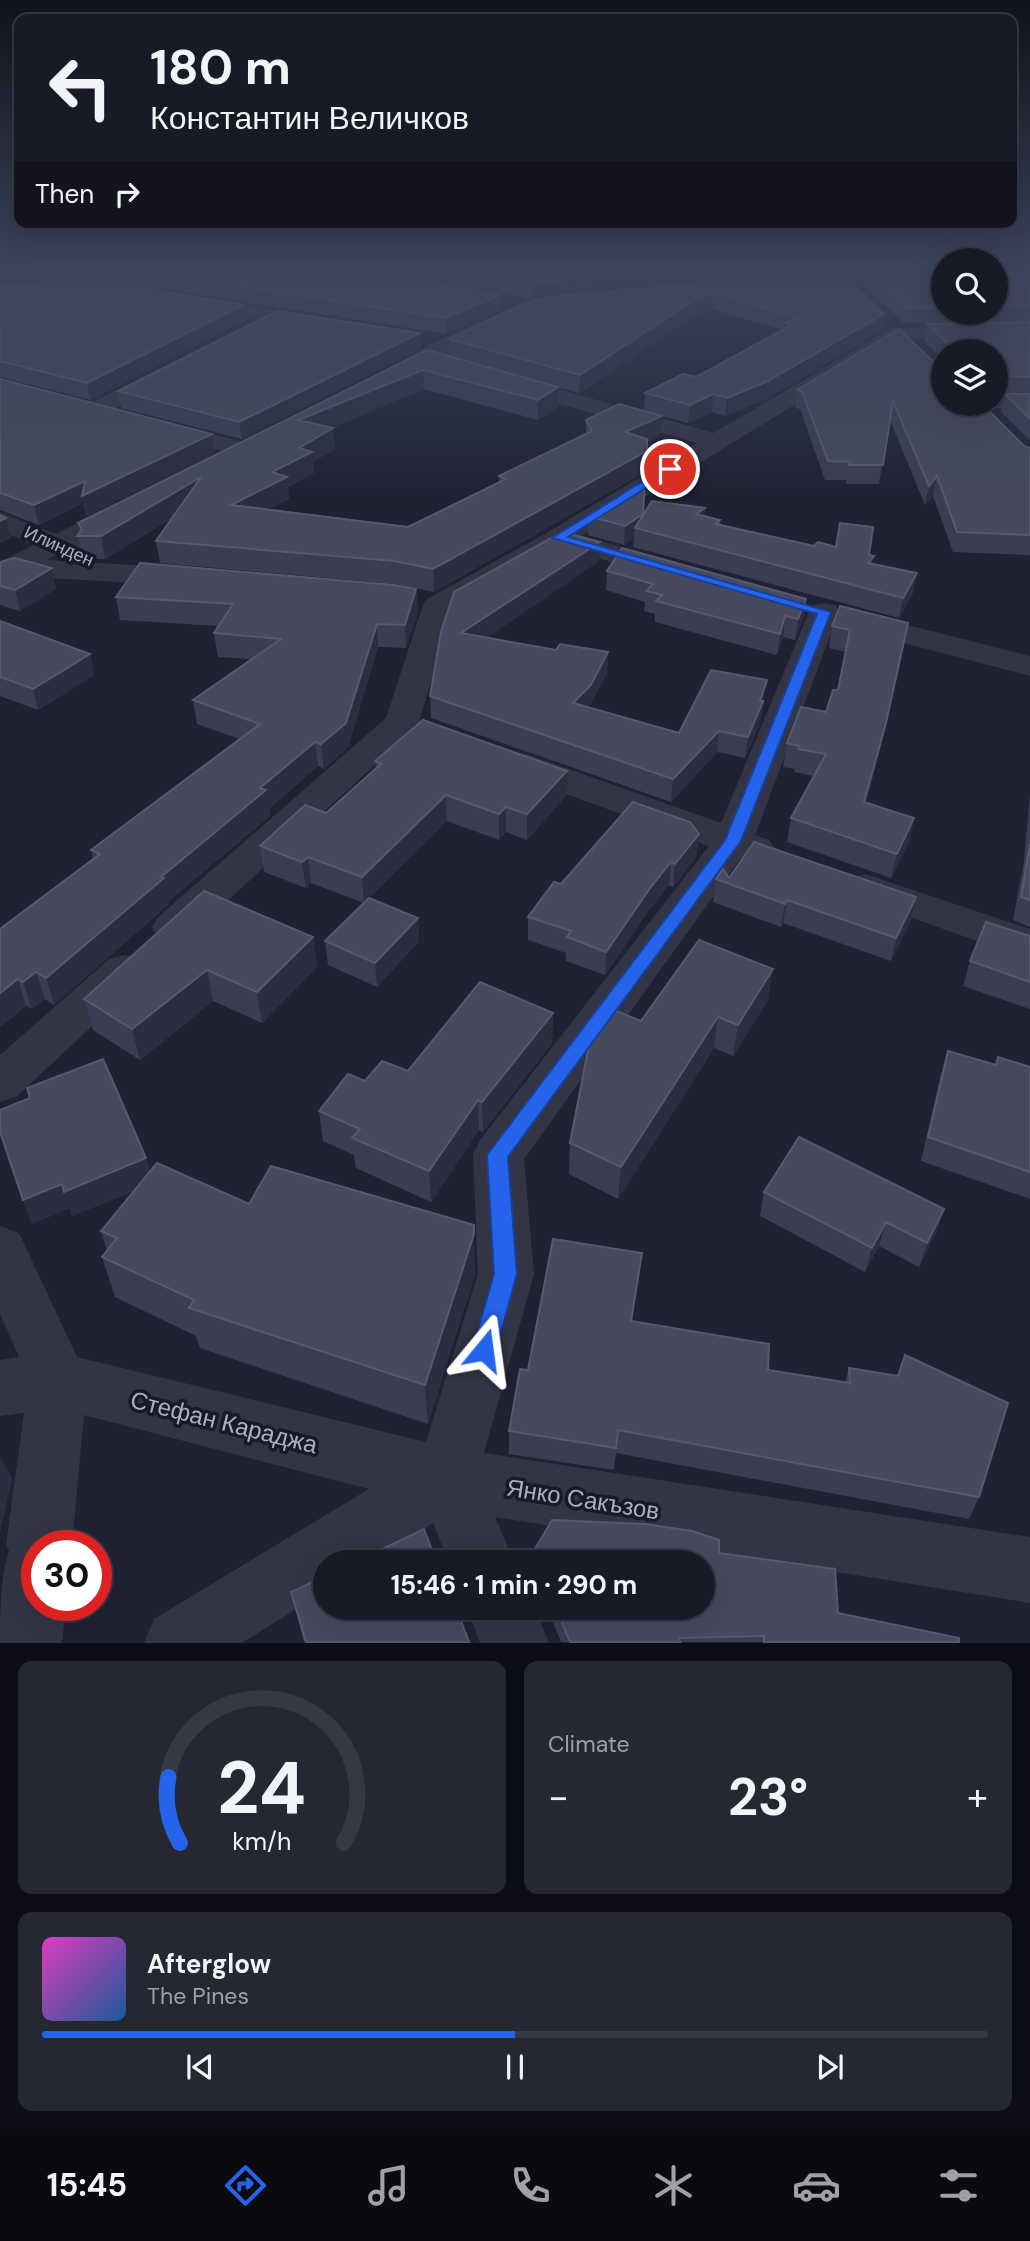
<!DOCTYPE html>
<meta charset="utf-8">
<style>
:root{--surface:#181a27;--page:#252733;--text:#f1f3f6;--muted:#9fa1a7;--line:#363844;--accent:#2563eb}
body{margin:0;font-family:"DM Sans",sans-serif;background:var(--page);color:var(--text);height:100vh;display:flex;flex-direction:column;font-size:26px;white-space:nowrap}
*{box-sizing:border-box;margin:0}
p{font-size:23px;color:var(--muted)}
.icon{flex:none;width:38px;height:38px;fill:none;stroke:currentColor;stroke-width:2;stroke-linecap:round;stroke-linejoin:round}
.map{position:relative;height:1643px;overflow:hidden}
.panel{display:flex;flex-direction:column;gap:18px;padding:18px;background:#0d0e15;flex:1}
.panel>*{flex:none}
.banner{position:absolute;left:14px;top:14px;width:1003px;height:214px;border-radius:14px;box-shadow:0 7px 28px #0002,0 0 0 2px var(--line);background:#181a27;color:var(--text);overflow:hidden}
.fabs{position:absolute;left:931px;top:248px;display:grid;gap:14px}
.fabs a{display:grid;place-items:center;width:77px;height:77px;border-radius:50%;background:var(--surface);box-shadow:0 7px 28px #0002,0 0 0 2px var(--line);font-size:35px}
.speed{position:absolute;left:21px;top:1530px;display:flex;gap:14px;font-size:35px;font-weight:700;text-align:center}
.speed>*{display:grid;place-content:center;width:91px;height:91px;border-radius:50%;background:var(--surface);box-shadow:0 7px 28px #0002,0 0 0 2px var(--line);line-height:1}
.speed .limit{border:10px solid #d22;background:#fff;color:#111}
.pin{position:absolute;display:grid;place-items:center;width:60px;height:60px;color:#fff;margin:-30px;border:4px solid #fff;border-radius:50%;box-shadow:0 2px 7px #0007}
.me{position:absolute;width:77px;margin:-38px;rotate:16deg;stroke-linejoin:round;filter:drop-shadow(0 0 5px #0008)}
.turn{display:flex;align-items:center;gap:24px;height:147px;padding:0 21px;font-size:32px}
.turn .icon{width:91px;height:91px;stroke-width:2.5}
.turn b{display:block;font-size:49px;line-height:60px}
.then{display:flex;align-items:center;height:66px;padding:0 21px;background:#0003;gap:14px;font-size:26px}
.big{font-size:52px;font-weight:700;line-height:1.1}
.panel .widget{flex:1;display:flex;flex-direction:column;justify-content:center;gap:10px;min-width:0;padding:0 24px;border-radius:14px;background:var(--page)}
.panel .dial{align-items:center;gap:0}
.dial svg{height:182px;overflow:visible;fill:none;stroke:var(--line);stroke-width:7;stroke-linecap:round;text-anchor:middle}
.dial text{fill:var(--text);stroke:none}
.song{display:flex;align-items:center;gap:21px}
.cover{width:84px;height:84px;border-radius:10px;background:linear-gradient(135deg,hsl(310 70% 55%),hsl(210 70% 35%))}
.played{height:7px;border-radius:4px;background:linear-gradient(90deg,var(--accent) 50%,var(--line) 50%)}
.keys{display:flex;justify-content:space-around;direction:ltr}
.heat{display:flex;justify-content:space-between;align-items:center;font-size:38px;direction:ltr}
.panel .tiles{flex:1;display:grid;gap:18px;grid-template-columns:1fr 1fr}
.widget:last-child{grid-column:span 2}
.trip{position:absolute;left:313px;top:1550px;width:402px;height:70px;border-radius:35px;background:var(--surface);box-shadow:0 7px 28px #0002,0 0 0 2px var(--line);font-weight:700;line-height:70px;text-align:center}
.tab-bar{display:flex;height:112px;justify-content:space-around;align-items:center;background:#0a0a10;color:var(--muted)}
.tab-bar .icon{width:49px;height:49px}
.tab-bar .active{color:var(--accent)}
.tab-bar b{font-size:32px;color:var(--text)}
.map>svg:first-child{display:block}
</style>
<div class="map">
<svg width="1030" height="1643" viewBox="0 0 1030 1643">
<rect width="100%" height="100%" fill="#202234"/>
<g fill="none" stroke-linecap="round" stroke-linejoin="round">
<g fill="#333545" fill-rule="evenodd">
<path d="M578,266h18l-1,35 -3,4 -45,5 -32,10 -117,61h-16l-3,-5 3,-5c62,-32 122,-71 194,-75z"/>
<polygon points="943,268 943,278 792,288 783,282 792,276"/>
<polygon points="195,297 318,317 325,319 328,323 325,327 318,329 188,307 185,303 188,299"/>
<polygon points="1030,324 1030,336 903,338 581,536 677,562 682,568 677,574 667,577 561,548 452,610 419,722 414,729 188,937 173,941 158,937 152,927 158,917 386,718 423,605 427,599 548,532 697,443 500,387 497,382 500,377 516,377 714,433 892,328"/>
<polygon points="164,367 172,369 175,374 172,379 102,415 86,415 82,410 86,405"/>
<polygon points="996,396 1030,396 1030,410 988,408 985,404 996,404"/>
<polygon points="162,421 250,444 253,449 250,454 241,456 154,433 150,428 154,423"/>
<polygon points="126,500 136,502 139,508 136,514 78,544 84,551 80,557 70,560 56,555 47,560 185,568 195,571 200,577 195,583 185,586 17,576 0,582 0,562 33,545 0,530 0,512 55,534"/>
<path d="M824,603l11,2 4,7 -84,223 14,5 6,9 -6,9 -14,3 -14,-3 -217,301 10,115 -50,179 546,84v66l-535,-86 20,46h-66l-16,-40 -64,40h-43v27l-84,53h-98l10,-24 215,-130 -285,-74 -12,130h-35v60h29l-4,38h-62c0,-31 0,-63 9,-92l-3,-6 18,-132 -24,3v-56l19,-3 -19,-43v-88l19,7 58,124 349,85 52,-168 -5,-119 7,-15 229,-294 -206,-75 -5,-8 5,-8 13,-3 13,3 192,68 88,-211 4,-7z"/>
<polygon points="853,611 1030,656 1030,676 842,627 837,620 842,613"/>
<polygon points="865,874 1030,929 1030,960 851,896 845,887 851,878"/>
<polygon points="125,955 141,959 147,970 141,981 17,1096 0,1102 0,1055 109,959"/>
<polygon points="467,1608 535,1608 549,1643 480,1643"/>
</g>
</g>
<g fill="#3b3d52">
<polygon points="0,266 319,266 500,295 500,310 446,334 150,287 0,281"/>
<polygon points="333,266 575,266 573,294 558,296 838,271 882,331 764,400 725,416 712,412 688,423 644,411 645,393 696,377 782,330 713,309 695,315 579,393 449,356 449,339 546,297 532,299 390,272"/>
<polygon points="841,266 929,266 847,270"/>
<polygon points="943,266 943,313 996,313 996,266 1030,266 1030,321 904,323 863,285 866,270"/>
<polygon points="0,284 246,320 91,400 0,377"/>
<polygon points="1030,322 1030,394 996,394 996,352 943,352 943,360 924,341 927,324"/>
<polygon points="420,333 421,348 242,439 121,408 118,391"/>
<polygon points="427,350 558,387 558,407 538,420 424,389 331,428 333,428 335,449 313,462 314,473 288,487 289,499 268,509 408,527 499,482 499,476 586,434 586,420 662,416 660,436 647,442 645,472 434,592 396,584 160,563 156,541 171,519 105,559 82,558 77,536 80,531 78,523"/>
<polygon points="936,364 1024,446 1030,448 1030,555 953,552 933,496 925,505 890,420 879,484 846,484 847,480 825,480 800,409 795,408 797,390"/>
<polygon points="0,379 212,434 215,453 86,516 83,503 39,525 0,510"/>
<polygon points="1005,394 1030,394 1030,441 1001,412"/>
<polygon points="645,482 642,516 705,508 704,516 720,520 720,525 814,546 869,555 873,564 913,593 899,618 633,547 634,538 624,545 588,535 588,516"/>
<polygon points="600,542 599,561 486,638 556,650 608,652 607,673 589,707 679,733 764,701 760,723 745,758 717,752 671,802 431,718 430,696 441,632"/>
<polygon points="0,562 52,568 56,589 20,611 0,605"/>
<polygon points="607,571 806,599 803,619 795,640 783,637 777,655 655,622 655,614 644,611 645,602 606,590"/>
<polygon points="416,589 418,612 406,648 378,647 348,747 324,769 318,766 269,809 270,816 169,901 169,904 54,1005 45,999 32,1009 26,1006 0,1027 0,929 93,859 91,850 239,739 197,724 193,700 251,659 218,657 214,633 219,626 120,620 116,597"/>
<polygon points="0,621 90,654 94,675 38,710 0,696"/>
<polygon points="908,623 881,746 866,802 914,818 909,842 891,878 787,842 791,818 814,776 794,772 795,769 783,767 787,743 826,712 838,690 846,652 829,648 832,626"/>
<polygon points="375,761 566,796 527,840 506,832 499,840 447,821 364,903 311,883 306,888 264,872 260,846 326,813 376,769"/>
<polygon points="1030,794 1030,927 1013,920 1024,861"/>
<polygon points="699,834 696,857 673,887 669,885 649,910 605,975 566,961 566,953 528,940 528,917 561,884"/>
<polygon points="729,878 916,897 911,920 891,961 783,923 781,927 713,902 716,879"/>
<polygon points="418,918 419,941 377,987 328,965 325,941"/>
<polygon points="1030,936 1030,1009 963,986 970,961"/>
<polygon points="313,937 317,967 262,1023 213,1001 140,1060 93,1030 84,999"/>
<polygon points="768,1000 733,1056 714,1048 618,1199 569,1174 570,1143 641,1021"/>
<polygon points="553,1013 552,1043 483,1132 479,1130 431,1202 356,1168 354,1155 323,1141 319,1111 365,1081 408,1071"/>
<polygon points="948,1051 995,1065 998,1057 1030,1067 1030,1199 921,1161 941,1074"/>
<polygon points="146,1158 150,1172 249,1204 475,1274 428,1424 200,1348 196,1336 115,1297 102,1257 107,1251 101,1231 135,1190 72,1216 70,1208 32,1224 23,1200"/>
<polygon points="764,1192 944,1209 936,1233 919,1267 879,1246 865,1272 760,1216"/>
<polygon points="639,1277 632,1321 768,1370 845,1382 849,1368 979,1497 969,1519 616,1453 614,1470 509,1454 509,1431 528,1370"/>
<polygon points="719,1553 838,1613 959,1642 561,1642 547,1608 704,1608 704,1563 532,1563 532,1554"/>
<polygon points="291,1592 469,1642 304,1642"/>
</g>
<g fill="#2b2d41">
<polygon points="575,266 573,294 532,299 532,284"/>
<polygon points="717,266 823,266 822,272 598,291 598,276"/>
<polygon points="714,293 713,309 695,315 579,393 580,375 696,299"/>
<polygon points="500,295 500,310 446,334 445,318"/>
<polygon points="244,305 246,320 91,400 87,383"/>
<polygon points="884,314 882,331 764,400 725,416 727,398"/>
<polygon points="420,333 421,348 242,439 239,422"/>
<polygon points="423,370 424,389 300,441 298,420"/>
<polygon points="558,387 558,407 538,420 538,400"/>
<polygon points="713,394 712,412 688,423 690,405"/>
<polygon points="662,416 660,436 624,453 625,432"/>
<polygon points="333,428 335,449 313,462 314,473 288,487 289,499 234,527 231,505 299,448"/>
<polygon points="212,434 215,453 86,516 83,503 39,525 34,505 85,481"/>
<polygon points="647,451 645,472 434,592 433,569"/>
<polygon points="937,476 933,496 925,505 929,486"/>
<polygon points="201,477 204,499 105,559 101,536"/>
<polygon points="705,508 703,526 696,514"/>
<polygon points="643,514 641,530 635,528 634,538 624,545 625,526"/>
<polygon points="6,518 11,538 0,543 0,521"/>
<polygon points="600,542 599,561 462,654 461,633"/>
<polygon points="52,568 56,589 20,611 15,590"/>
<polygon points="917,573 913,593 899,618 903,598"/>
<polygon points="416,589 418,612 406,648 405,625"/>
<polygon points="806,599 803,619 795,640 798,619"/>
<polygon points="785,616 783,637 777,655 780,634"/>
<polygon points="908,623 881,746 859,826 864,802"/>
<polygon points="377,624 378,647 348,747 324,769 321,744"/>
<polygon points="608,652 607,673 590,706 573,724 573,703"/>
<polygon points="90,654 94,675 38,710 33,689"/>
<polygon points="767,680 760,723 745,758 748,737"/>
<polygon points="719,731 717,752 671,802 673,779"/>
<polygon points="315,742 318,766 269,809 270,816 169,901 169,904 54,1005 46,978 161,877 260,788"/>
<polygon points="567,771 566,796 527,840 527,814"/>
<polygon points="446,795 447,821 364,903 362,877"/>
<polygon points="506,807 506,832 499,840 499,814"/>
<polygon points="914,818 909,842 891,878 897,854"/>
<polygon points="699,834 696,857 673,887 675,864"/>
<polygon points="308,857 311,883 306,888 302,862"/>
<polygon points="671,862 669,885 649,910 605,975 606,952 651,887"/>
<polygon points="916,897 911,920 891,961 896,938"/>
<polygon points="787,900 783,923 781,927 785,904"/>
<polygon points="418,918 419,941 377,987 375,963"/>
<polygon points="313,937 317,967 262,1023 257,992"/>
<polygon points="773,969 768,1000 733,1056 738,1025"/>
<polygon points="207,970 213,1001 140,1060 132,1029"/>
<polygon points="36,972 45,999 32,1009 23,982"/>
<polygon points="18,979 26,1006 0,1027 0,993"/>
<polygon points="553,1013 552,1043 483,1132 482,1102"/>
<polygon points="718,1017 714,1048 618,1199 621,1167"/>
<polygon points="478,1100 479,1130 431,1202 429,1171"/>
<polygon points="146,1158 153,1182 72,1216 70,1208 32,1224 23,1200 62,1184"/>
<polygon points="944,1209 936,1233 919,1267 927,1243"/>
<polygon points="886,1222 879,1246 865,1272 872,1248"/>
<polygon points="474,1234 475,1274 428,1424 425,1385"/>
<polygon points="642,1253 639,1277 629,1345 631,1321"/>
<polygon points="1,1456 12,1479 0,1533 0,1460"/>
</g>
<g fill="#474a5e" stroke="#57596e" stroke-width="2">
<polygon points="0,266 319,266 389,275 500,295 445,318 148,272"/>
<polygon points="435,266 575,266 574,279 532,284"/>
<polygon points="598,266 717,266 598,276"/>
<polygon points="943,266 943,307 907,308 866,270"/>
<rect x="996" y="266" width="34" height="40"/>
<polygon points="838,271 884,314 766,382 727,398 713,394 690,405 645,393 683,374 696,377 792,325 786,323 797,318 714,293 696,299 580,375 449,339 523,304 549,297"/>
<polygon points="0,284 147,289 244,305 87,383 0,361"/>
<polygon points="277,311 420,333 239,422 118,391"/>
<polygon points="1030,322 1030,377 1000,376 997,384 996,384 996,352 949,352 949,345 927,324"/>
<polygon points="899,329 936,364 943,366 943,404 982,404 1024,446 1030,448 1030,535 957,532 937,476 929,486 893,401 883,465 849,465 850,462 828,461 802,392 797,390"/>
<polygon points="427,350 558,387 538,400 423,370 298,420 333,428 299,448 312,452 272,472 287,477 231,505 408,527 506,479 499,476 592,431 586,420 619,404 662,416 625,432 647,439 647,451 433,569 395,561 156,541 201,477 101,536 77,536 82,529 78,523"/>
<polygon points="0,379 212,434 82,496 85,481 34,505 0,493"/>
<polygon points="1005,394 1030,394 1030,419"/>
<polygon points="645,482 643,514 625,526 588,516"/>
<polygon points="652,501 705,508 696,514 720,520 716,524 814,546 818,542 836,547 840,523 873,527 869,555 874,556 868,563 917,573 903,598 635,528"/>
<polygon points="0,515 6,518 0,521"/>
<polygon points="562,532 600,542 461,633 556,650 560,644 608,652 591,685 573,703 679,733 711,670 767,680 760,701 763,701 748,737 719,731 673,779 430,696 441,632 454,592"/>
<polygon points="622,548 806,599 798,619 785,616 780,634 656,601 662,595 646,591 653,584 607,571"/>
<polygon points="15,558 52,568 15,590 0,586 0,562"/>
<polygon points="140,563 394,585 416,589 405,625 377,624 346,723 321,744 315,742 260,788 266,790 161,877 164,878 46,978 36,972 23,982 18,979 0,993 0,929 100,854 91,850 260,724 193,700 281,639 214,633 233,604 116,597"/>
<polygon points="840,606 908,623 886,723 864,802 914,818 897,854 791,818 826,754 798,749 799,746 787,743 801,707 826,712 833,690 838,690 850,630 832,626"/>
<polygon points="0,621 90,654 33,689 0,677"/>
<polygon points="423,720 567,771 527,814 506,807 499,814 446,795 362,877 308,857 302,862 260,846 305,805 326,813 381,764 375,761"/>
<polygon points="633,802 690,822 699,834 675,864 671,862 651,887 606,952 567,937 571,931 528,917 554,882 561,884"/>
<polygon points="754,842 916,897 896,938 787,900 785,904 716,879 723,869 729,878"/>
<polygon points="1030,844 1030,900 1021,897"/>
<polygon points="204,891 313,937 257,992 207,970 132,1029 84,999"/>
<polygon points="369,898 418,918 375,963 325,941"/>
<polygon points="986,922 1030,936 1030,982 970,961"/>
<polygon points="699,940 773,969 738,1025 718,1017 621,1167 570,1143 589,1045 614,1010 641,1021"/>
<polygon points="480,982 553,1013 482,1102 478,1100 429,1171 352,1138 360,1129 319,1111 348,1074 365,1081 382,1061 408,1071"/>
<polygon points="948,1051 996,1065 998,1057 1030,1067 1030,1172 928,1137"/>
<polygon points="103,1059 146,1158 64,1192 62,1184 23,1200 0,1132 0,1110 30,1098 27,1088"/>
<polygon points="799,1137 944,1209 927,1243 886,1222 872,1248 764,1192"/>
<polygon points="157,1163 249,1204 271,1166 474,1225 474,1234 425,1385 189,1308 194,1300 102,1257 117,1238 101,1231"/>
<polygon points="553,1239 642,1253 631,1321 769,1344 768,1370 850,1383 849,1368 898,1376 905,1355 1008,1403 979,1497 618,1430 616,1448 509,1431 520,1369 528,1370"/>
<polygon points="552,1520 645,1524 692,1531 719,1540 719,1553 835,1569 838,1613 959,1638 959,1642 764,1642 764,1636 679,1638 680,1642 570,1642 556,1608 704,1608 704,1563 536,1563 532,1554"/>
<polygon points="424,1529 437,1563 353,1563"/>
<polygon points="326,1576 326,1608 456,1608 469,1642 306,1642 291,1592"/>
</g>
<linearGradient id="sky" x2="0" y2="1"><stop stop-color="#12131d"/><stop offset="0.54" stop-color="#3c445c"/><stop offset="1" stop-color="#3c445c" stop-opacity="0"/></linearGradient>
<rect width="1030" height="496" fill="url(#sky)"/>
<polygon fill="#2563eb" stroke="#184099" stroke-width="2" points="667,466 676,469 568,537 831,612 741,841 508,1157 517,1274 496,1350 492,1358 484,1361 475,1358 472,1350 494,1274 487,1155 725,840 817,614 552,538"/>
<g text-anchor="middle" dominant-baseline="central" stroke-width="7" stroke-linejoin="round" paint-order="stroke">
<g font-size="18" fill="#adaec2" stroke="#191a29">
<text transform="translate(59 546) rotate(24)">Илинден</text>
</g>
<g font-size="24" fill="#adaec2" stroke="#191a29">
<text transform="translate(224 1422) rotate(14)">Стефан Караджа</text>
<text transform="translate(583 1499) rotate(9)">Янко Сакъзов</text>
</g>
</g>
</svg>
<div class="fabs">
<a><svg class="icon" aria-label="search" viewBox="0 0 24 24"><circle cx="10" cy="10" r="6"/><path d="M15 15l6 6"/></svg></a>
<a><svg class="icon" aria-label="layers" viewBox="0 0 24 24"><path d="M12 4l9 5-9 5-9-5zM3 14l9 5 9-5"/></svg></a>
</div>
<div class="speed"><div class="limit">30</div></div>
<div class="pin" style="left:670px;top:469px;background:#d93025"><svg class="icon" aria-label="arrive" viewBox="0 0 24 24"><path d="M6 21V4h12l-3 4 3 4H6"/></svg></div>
<svg class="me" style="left:484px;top:1350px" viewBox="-20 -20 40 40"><path d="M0-17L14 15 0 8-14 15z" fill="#2563eb" stroke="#fff" stroke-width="4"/></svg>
<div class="trip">15:46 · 1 min · 290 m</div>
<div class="banner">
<div class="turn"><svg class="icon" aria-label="left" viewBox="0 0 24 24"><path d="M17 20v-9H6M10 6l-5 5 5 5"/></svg><div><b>180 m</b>Константин Величков</div></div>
<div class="then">Then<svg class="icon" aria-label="right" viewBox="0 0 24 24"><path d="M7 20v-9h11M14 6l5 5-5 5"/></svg></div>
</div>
</div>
<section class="panel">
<div class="tiles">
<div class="widget dial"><svg viewBox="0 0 100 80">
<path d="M14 69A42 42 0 1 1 86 69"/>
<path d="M14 69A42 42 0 0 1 9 40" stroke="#2563eb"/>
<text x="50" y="56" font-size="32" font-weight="700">24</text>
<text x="50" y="72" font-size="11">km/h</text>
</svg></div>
<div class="widget"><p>Climate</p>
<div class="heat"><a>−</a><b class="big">23°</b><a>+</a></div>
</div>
<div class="widget">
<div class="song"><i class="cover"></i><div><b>Afterglow</b><p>The Pines</p></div></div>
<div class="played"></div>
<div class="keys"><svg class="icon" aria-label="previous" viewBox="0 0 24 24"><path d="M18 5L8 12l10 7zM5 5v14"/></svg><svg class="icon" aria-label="pause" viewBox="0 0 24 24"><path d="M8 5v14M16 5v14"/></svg><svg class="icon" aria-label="next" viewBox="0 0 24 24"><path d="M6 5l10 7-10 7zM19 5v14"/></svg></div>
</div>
</div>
</section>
<nav class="tab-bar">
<b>15:45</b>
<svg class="icon active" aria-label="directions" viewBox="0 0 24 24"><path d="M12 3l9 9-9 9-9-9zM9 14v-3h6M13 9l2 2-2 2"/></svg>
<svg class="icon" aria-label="music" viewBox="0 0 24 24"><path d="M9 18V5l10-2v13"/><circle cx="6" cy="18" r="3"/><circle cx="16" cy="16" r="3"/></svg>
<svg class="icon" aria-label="phone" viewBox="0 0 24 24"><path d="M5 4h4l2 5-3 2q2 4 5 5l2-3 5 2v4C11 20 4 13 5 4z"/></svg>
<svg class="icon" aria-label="climate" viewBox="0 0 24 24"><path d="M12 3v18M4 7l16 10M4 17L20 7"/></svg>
<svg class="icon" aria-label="car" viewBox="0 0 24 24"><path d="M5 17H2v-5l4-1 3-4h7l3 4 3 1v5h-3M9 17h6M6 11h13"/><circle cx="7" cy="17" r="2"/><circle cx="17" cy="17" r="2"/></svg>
<svg class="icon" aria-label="filters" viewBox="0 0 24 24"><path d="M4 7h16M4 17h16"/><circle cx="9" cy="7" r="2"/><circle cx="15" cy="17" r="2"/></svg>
</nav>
